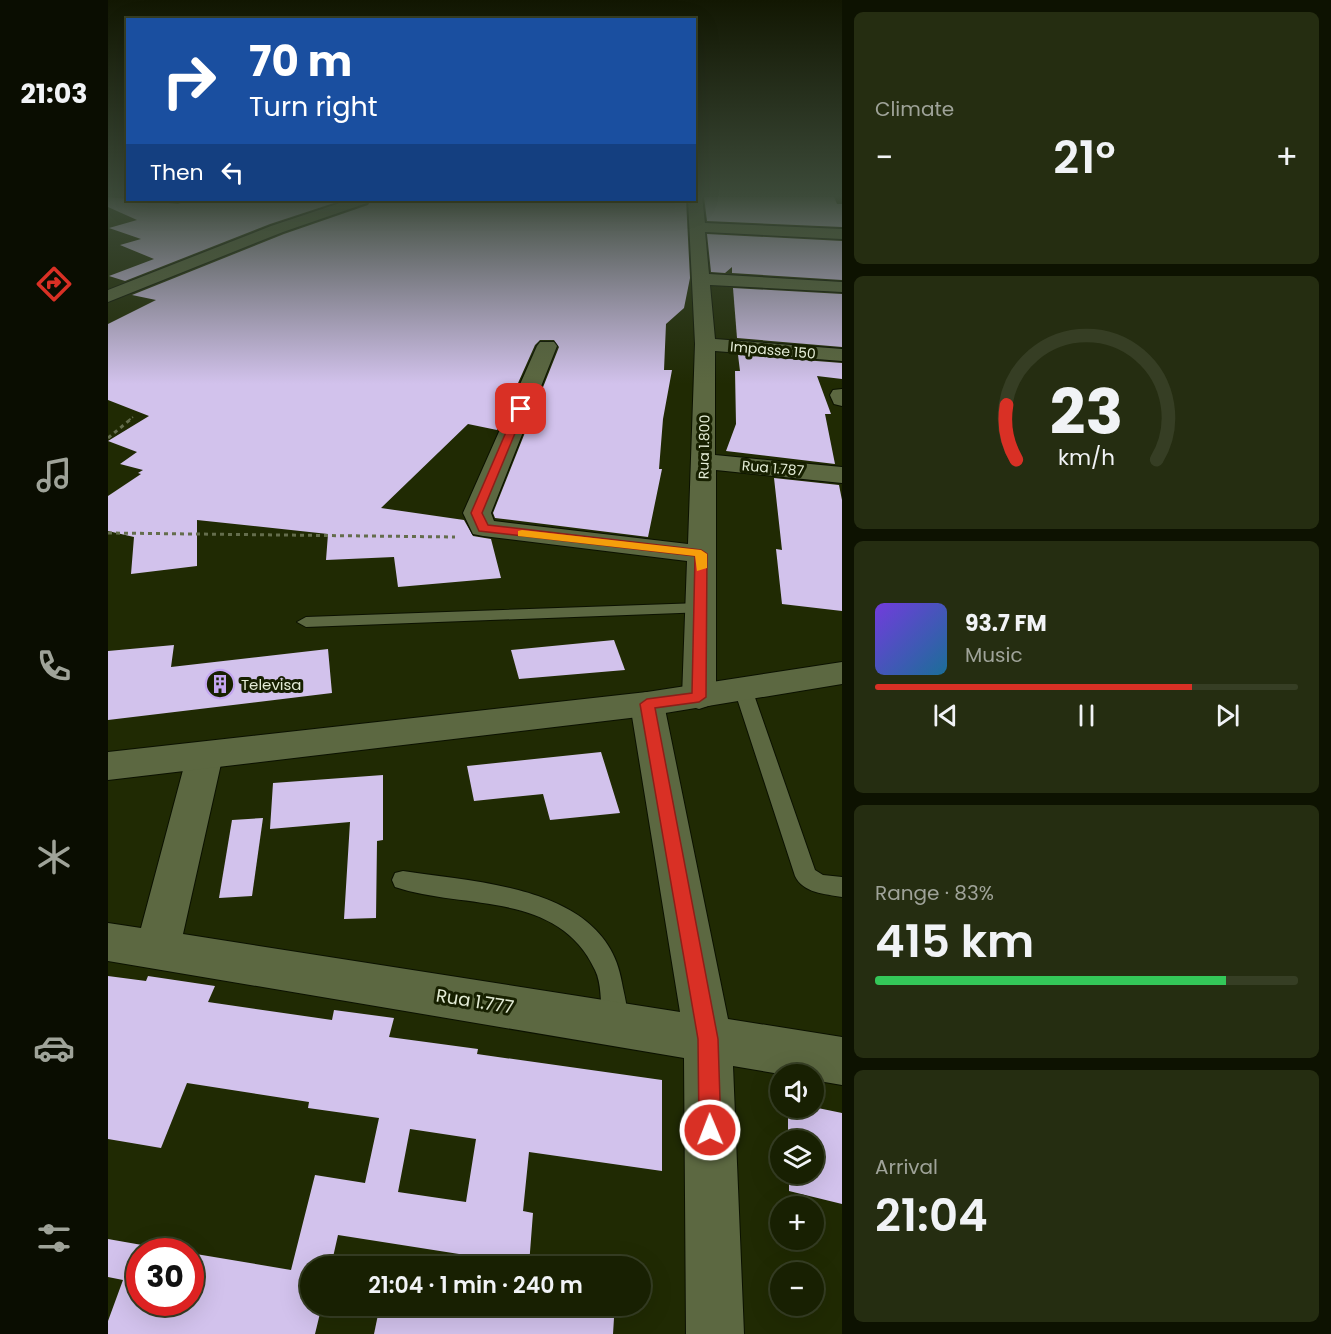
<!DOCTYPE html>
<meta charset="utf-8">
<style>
:root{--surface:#182002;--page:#252d11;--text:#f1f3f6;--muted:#9fa399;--line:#363e24;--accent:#d93025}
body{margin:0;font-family:Poppins,sans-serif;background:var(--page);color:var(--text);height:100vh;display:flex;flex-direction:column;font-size:22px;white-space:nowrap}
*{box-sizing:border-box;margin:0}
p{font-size:20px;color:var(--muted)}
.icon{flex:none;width:33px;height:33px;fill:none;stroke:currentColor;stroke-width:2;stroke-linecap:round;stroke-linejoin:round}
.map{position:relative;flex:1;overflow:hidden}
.sheet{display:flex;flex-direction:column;gap:12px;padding:12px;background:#0d1201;width:489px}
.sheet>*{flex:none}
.banner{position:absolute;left:18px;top:18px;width:570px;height:183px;border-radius:0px;box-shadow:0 6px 24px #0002,0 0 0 2px var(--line);background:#1a4fa0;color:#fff;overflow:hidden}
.controls{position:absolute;left:662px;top:1064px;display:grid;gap:12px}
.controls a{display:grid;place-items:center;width:54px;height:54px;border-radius:50%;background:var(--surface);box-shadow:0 6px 24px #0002,0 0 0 2px var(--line);font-size:30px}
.speed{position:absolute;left:18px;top:1238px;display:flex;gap:12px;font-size:30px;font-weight:700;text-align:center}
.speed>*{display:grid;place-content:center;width:78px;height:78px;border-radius:50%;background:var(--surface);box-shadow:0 6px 24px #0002,0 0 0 2px var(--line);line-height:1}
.speed .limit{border:9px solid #d22;background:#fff;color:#111}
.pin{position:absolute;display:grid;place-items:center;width:51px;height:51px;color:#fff;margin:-26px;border-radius:12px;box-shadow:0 3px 9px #0006}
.me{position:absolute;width:66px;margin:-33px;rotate:359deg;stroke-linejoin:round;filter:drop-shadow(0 0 4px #0008)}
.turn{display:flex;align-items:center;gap:21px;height:126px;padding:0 24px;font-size:27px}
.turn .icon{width:78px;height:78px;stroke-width:2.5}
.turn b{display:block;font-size:42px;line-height:51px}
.then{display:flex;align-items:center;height:57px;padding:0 24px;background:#0003;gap:12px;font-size:22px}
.big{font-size:45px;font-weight:600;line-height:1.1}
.sheet .card{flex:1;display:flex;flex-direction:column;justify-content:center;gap:9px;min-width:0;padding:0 21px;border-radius:9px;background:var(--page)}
.sheet .dial{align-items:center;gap:0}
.dial svg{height:156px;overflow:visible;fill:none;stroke:var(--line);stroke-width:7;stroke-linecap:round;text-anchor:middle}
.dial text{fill:var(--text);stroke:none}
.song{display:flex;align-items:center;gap:18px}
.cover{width:72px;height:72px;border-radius:9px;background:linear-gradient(135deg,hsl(260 70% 55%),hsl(200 70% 35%))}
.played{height:6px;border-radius:3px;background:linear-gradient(90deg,var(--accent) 75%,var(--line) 75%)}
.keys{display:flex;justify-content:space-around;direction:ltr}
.heat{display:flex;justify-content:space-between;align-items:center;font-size:33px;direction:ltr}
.charge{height:9px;border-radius:4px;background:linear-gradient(90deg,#34c759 83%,var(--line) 0)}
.trip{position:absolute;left:192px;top:1256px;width:351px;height:60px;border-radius:30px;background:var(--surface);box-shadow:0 6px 24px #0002,0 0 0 2px var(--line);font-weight:600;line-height:60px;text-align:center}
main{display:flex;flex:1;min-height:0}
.menu{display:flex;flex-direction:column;width:108px;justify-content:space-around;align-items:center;background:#0a0d01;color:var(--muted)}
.menu .icon{width:42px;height:42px}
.menu .on{color:var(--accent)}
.menu b{font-size:27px;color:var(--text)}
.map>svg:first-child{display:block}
</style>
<main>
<nav class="menu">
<b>21:03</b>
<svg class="icon on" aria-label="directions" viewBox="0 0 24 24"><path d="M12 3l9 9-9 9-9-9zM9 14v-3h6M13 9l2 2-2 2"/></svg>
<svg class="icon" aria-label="music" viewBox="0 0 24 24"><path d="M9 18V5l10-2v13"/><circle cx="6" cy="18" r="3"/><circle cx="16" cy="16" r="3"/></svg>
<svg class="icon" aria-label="phone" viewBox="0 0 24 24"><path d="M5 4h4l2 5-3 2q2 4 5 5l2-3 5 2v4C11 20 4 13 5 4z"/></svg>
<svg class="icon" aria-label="climate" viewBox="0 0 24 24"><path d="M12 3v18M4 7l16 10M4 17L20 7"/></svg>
<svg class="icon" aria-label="car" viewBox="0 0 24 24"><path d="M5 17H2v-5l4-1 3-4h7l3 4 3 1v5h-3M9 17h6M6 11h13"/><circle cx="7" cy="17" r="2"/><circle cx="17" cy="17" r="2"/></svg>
<svg class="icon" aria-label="filters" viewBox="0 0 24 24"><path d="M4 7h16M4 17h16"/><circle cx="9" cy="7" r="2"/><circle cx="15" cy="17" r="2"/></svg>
</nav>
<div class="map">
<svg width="734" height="1334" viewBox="0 0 734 1334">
<rect width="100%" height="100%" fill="#202a03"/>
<g fill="#d2c2ec" fill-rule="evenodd">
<polygon points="0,197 70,204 81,200 235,200 162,224 17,281 1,276 46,259 12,245 33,239 1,228 29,220 0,207"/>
<polygon points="596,197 726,197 729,204 734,204 734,227 599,221"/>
<polygon points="263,200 578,200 582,278 576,308 558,324 556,370 564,370 555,419 551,469 554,469 540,537 387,518 385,513 451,347 446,340 432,340 427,345 389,430 360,424 273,508 356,520 365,536 383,539 393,578 290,587 286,557 218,560 220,534 89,520 89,566 23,574 26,537 0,531 0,496 33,474 30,473 35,470 12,464 29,452 0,441 41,416 0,400 0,324 48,300 24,295 176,234 260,205"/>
<polygon points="599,234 734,241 734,280 624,273 624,267 617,273 603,272"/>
<polygon points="625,288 734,294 734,347 629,338"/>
<polygon points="630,355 734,363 734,379 709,376 723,414 717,414 727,464 618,451 628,424 627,371 632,371"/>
<polygon points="666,478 731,485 734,500 734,611 674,604 668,549 674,550"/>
<polygon points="506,640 517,670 411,679 403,650"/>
<polygon points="66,645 63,667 220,649 224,693 0,720 0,651"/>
<polygon points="493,752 512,813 442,820 435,794 366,801 359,766"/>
<polygon points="275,775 275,840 269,841 268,918 236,919 242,822 162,829 165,783"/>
<polygon points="155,818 144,896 111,898 124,820"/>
<path d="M0,976l38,5 2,-5 67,10 -7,16 124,18 2,-10 60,8 -5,19 89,12 -1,5 185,26v91l-133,-19 -6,59 10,2 -4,52 -191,-30 -7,31h-21v39h12l-7,29h-207v-13l15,-41 -15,-3v-38l68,12h-36v51h50v-49l101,17 24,-95 50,8 14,-65 -71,-10 1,-6 -122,-19 -26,65 -53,-9zM302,1129l66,10 -10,63 -68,-10z"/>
<polygon points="680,1107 705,1107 734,1113 734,1204 681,1191 681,1173 705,1173 705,1140 680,1140"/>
<polygon points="272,1305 428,1305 506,1318 505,1334 266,1334"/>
</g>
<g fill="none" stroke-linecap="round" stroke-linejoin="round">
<g stroke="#0b1100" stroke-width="2">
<g id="service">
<polygon points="592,603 600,608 598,612 198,627 189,622 198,617"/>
<path d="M635,683l7,2 2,4 63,181 8,5 19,2v20c-17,-3 -39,-4 -47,-21l-61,-187 2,-4z"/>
<path d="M295,871c76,12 204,15 219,112 3,16 9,35 3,50l-9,3 -9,-3c-9,-20 -3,-45 -12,-63 -37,-80 -132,-60 -200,-83l-3,-7 3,-7z"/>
</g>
</g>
<g stroke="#0b1100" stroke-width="2">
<g id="minor">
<polygon points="586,197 594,197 597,223 734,229 734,239 597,232 601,274 734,282 734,292 602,285 607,339 734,349 734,361 607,351 607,455 734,467 734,483 608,470 608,697 603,705 591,709 579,705 574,697 579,561 375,536 365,534 355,513 429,346 432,342 446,342 449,346 383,513 386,521 580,544 587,344 580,200"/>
<polygon points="241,200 261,200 259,203 175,232 0,302 0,290 163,226"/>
<polygon points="734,389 734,406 726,404 722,395 725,390"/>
<polygon points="539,692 551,695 556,704 620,1019 734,1037 734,1085 705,1080 705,1074 672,1074 625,1066 636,1334 578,1334 576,1058 0,961 0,923 33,928 79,755 84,745 97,742 110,745 115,755 75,934 572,1012 522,704 527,695"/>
</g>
</g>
<g stroke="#0b1100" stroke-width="2">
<polygon id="tertiary" points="734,662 734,684 539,716 0,780 0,752 539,692"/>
</g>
<polyline stroke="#646d4c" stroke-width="2" stroke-dasharray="2 2" stroke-linecap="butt" points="21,420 25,417"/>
<g stroke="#646d4c" stroke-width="3" stroke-dasharray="4 4" stroke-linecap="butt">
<polyline points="0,438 23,419"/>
<polyline points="0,533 347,537"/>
</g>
<use href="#service" fill="#5c6841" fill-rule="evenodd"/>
<use href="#minor" fill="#5c6841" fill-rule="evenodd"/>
<use href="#tertiary" fill="#5c6841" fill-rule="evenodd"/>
</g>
<linearGradient id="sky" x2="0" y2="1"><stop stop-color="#121702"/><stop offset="0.51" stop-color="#3c4a39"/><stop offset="1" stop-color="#3c4a39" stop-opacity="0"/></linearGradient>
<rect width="734" height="384" fill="url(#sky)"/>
<polygon fill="#d93025" stroke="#8d1f18" stroke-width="1.5" points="413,406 417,409 374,513 380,525 593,550 599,554 598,697 591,702 547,708 610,1039 613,1130 609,1137 602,1141 594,1137 591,1130 590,1039 532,704 539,699 584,693 587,556 371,531 363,513 408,409"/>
<polygon fill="#f59e0b" points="414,530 593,550 599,554 599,568 589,571 587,556 410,536 410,531"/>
<defs>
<g id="building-ring" transform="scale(1.5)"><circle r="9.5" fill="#172000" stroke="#c4a7f1" stroke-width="1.5"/><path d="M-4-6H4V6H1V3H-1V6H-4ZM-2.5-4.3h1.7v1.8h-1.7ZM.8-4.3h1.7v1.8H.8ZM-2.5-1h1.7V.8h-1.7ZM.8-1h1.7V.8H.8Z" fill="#c4a7f1"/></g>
</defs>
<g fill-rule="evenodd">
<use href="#building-ring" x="112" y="684"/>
</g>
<g text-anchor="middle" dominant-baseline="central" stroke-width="6" stroke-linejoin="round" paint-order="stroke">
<g font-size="14" fill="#e4ecd6" stroke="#172000">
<text transform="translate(665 350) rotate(5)">Impasse 150</text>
<text transform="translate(596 447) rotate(-89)">Rua 1.800</text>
<text transform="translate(665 468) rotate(5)">Rua 1.787</text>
</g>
<g font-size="15" fill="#e4ecd6" stroke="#172000" text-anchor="start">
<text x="133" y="684">Televisa</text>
</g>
<g font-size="18" fill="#e4ecd6" stroke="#172000">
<text transform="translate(367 1001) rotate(9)">Rua 1.777</text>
</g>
</g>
</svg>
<div class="controls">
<a><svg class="icon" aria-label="sound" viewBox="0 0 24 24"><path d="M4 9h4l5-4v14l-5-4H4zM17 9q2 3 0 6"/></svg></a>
<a><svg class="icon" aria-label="layers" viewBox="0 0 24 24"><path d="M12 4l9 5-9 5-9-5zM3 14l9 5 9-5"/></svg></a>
<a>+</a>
<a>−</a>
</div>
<div class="speed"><div class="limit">30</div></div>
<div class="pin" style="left:413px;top:409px;background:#d93025"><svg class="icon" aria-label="arrive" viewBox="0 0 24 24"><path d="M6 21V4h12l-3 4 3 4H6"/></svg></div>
<svg class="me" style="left:602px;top:1130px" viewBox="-20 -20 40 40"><circle r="17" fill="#d93025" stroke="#fff" stroke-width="3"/><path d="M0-11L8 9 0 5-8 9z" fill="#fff"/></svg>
<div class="trip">21:04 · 1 min · 240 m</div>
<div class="banner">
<div class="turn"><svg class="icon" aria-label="right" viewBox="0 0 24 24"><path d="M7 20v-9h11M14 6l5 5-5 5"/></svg><div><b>70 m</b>Turn right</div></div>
<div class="then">Then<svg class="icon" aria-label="left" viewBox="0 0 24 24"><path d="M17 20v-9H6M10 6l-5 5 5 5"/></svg></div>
</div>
</div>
<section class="sheet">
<div class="card"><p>Climate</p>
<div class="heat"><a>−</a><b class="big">21°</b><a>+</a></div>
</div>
<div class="card dial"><svg viewBox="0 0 100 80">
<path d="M14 69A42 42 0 1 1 86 69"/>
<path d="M14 69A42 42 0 0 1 9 41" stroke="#d93025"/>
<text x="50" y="56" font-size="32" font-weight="700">23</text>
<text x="50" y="72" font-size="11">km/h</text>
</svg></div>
<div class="card">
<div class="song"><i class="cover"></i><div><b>93.7 FM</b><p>Music</p></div></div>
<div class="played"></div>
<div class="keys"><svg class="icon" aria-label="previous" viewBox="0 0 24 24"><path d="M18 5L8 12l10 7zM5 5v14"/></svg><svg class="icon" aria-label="pause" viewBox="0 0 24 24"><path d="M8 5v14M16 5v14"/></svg><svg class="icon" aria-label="next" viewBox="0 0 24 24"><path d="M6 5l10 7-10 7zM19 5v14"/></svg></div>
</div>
<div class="card"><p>Range · 83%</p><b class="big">415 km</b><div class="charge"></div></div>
<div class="card"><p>Arrival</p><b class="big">21:04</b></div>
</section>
</main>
